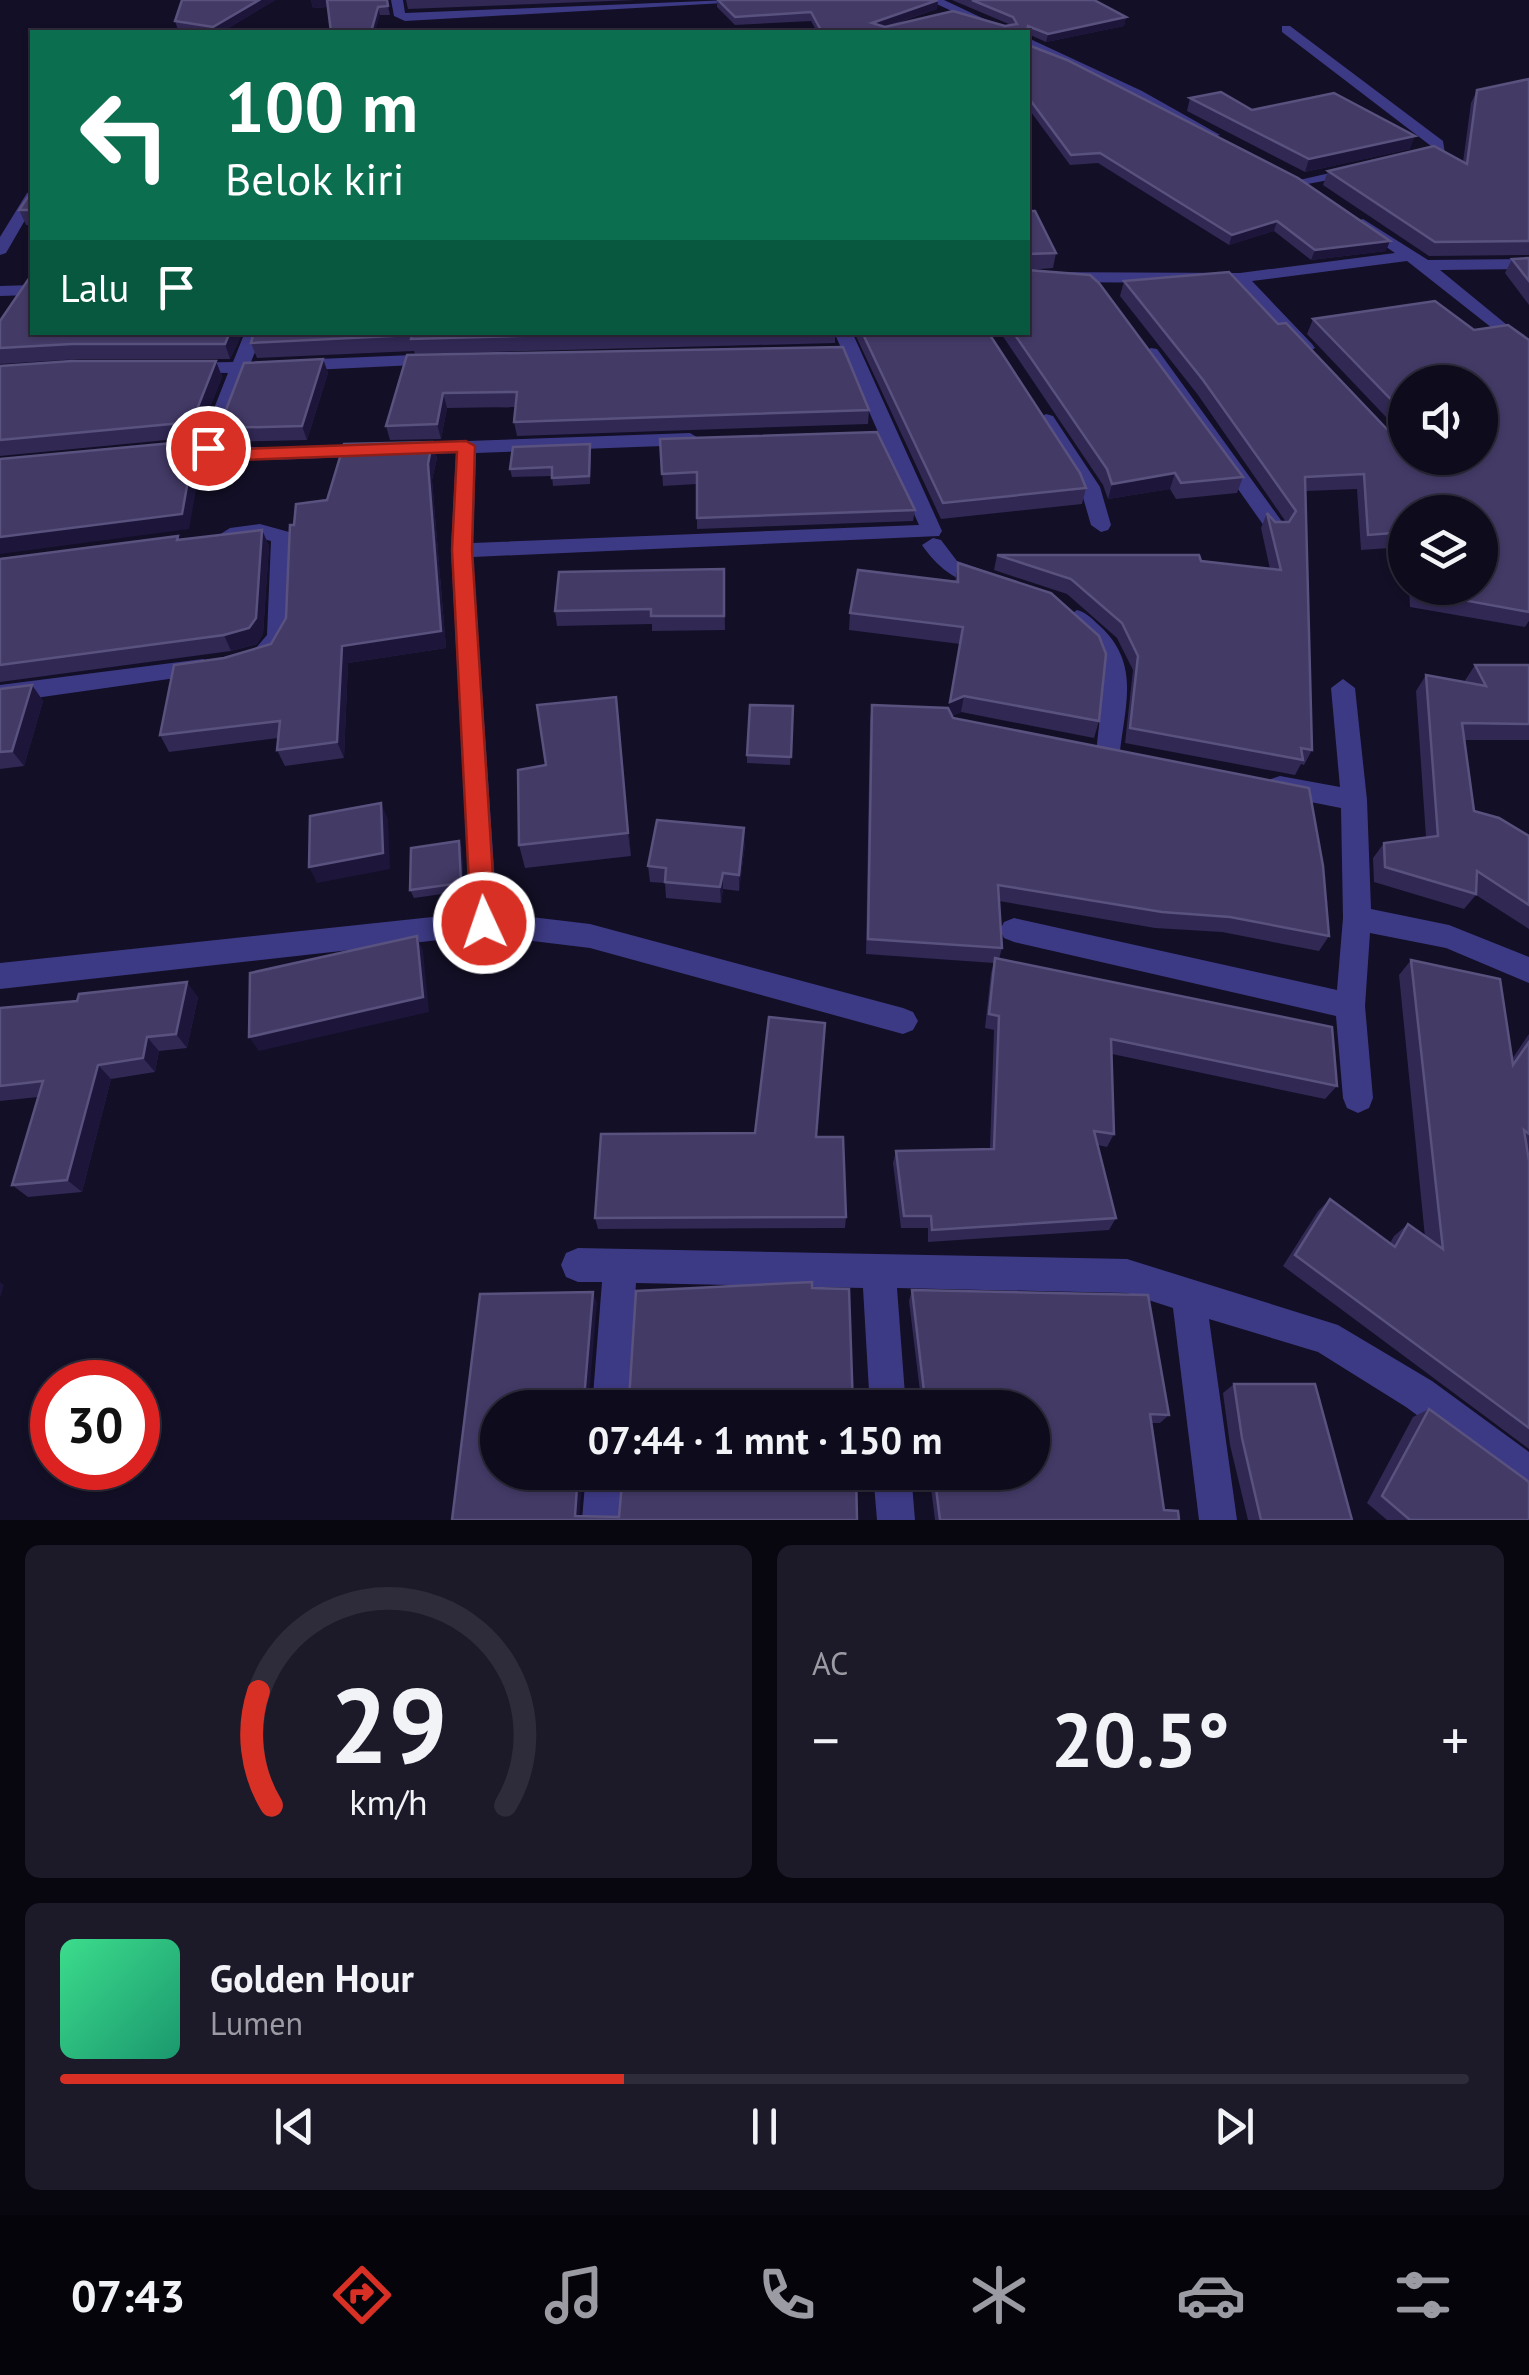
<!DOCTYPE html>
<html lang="id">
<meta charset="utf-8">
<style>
:root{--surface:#0e0b1c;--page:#1c1929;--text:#f1f3f6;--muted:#9b9ba3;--line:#2e2b3b;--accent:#d93025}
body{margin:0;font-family:"PT Sans",sans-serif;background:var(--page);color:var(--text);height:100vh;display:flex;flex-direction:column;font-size:38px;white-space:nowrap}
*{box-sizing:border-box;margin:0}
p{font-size:32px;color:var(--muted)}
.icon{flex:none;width:55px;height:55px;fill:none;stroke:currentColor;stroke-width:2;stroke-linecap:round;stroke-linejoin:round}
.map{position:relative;height:1520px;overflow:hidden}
.drawer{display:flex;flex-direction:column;gap:25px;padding:25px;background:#08060f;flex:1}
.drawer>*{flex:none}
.hud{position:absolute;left:30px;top:30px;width:1000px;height:305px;border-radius:0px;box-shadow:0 2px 8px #0004,0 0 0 2px var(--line);background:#0b6e4f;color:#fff;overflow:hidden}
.fabs{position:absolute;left:1388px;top:365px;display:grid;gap:20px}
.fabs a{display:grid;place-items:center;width:110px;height:110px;border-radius:50%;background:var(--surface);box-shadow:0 2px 8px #0004,0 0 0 2px var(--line);font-size:50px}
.speed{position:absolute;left:30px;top:1360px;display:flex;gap:20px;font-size:50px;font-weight:700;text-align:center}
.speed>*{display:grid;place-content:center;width:130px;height:130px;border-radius:50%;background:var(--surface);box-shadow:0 2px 8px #0004,0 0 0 2px var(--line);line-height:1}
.speed .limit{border:15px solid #d22;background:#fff;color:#111}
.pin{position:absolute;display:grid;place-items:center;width:85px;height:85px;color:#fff;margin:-42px;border:5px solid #fff;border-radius:50%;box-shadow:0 2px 10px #0007}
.me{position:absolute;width:110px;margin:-55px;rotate:357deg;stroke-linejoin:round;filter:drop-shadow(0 0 8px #0008)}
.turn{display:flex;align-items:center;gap:35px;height:210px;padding:0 30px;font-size:45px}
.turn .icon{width:130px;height:130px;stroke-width:2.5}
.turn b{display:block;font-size:70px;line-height:85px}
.then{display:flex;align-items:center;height:95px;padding:0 30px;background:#0003;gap:20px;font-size:38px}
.big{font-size:75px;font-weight:600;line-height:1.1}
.drawer .card{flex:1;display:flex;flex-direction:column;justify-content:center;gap:15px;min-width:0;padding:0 35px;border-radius:15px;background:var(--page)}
.drawer .dial{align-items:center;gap:0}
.dial svg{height:260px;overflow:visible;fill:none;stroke:var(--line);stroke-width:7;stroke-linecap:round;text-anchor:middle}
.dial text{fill:var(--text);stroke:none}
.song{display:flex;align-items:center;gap:30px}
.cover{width:120px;height:120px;border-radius:15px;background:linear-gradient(135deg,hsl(150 70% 55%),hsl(160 70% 35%))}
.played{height:10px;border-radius:5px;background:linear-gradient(90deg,var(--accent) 40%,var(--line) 40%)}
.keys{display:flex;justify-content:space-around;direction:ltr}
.heat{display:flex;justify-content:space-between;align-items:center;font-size:55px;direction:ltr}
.drawer .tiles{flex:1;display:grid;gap:25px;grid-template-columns:1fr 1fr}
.card:last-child{grid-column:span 2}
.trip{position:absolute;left:480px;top:1390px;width:570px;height:100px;border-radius:50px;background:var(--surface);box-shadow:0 2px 8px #0004,0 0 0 2px var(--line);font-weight:600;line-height:100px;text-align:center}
.tabs{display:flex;height:160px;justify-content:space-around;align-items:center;background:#06040b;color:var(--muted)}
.tabs .icon{width:70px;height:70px}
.tabs .on{color:var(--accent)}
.tabs b{font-size:45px;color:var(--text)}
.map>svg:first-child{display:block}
</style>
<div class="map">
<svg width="1529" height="1520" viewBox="0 0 1529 1520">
<rect width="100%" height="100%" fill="#130f26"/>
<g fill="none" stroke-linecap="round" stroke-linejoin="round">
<g fill="#3d3a85" fill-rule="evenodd">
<polygon points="391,0 403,0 405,13 730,0 724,3 405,21 394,16"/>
<polygon points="928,0 944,0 1012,32 997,32"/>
<polygon points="1282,26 1290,26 1443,141 1445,154 1405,163 1405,157 1432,149 1431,146 1282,32"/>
<polygon points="1028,38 1142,91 1220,135 1208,138 1028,46"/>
<polygon points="1356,167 1361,168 1361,174 1302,185 1295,181"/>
<polygon points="32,191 32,208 6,253 0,255 0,237 27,193"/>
<polygon points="1363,219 1428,260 1529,259 1529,269 1440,270 1529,343 1529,357 1407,261 1252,281 1312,344 1315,348 1306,353 1300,352 1235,283 1028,282 1028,272 1240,273 1395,253 1357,227 1357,221"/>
<polygon points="32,285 32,295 0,296 0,286"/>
<polygon points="245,332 263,332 251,362 436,354 445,359 436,364 247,373 218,445 271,448 690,433 700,439 690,445 476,453 473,543 919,525 834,332 852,332 942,531 939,536 473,557 497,913 590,924 903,1008 913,1012 918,1021 913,1030 903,1034 590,948 484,935 0,989 0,963 470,913 451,550 456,453 271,460 159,453 156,449 166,443 200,444 228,373 187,372 181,371 181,363 233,362"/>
<polygon points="1151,348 1157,349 1283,523 1286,528 1283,533 1269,533 1142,353"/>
<polygon points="1046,414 1053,416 1100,487 1111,525 1108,530 1101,532 1091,525 1080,487 1036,420"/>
<path d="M260,524l29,8 4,5c-2,36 10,114 -31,126l-12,-8 17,-20 4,-94 -11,-3 -30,4 -11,-7 11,-7z"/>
<path d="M933,538l8,2 16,21 37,13 3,5 -3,5c-30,7 -57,-17 -72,-39z"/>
<path d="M1077,610c11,3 17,11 25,18 38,37 23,78 18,125l-3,7h-18l-3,-7 9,-83 -9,-20 -30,-32z"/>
<polygon points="203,659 215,667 211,673 0,703 0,685"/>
<polygon points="1343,679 1355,688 1367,800 1371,909 1449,925 1529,957 1529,983 1446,948 1370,933 1365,1006 1373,1098 1369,1108 1358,1113 1347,1108 1343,1098 1336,1016 1014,942 1004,938 1000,930 1004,922 1014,918 1337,990 1343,918 1341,808 1280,796 1271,793 1267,786 1271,779 1280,776 1340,787 1331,688"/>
<polygon points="578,1248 1127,1259 1338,1325 1432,1381 1529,1452 1529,1494 1516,1488 1406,1407 1318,1352 1209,1319 1237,1520 1199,1520 1173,1308 1127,1293 897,1288 906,1408 870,1408 863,1288 636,1283 628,1408 592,1408 602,1282 578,1282 566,1277 561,1265 566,1253"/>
<polygon points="586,1472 624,1472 620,1520 582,1520"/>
<polygon points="873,1472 911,1472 915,1520 877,1520"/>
</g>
</g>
<g fill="#312854">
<polygon points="182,0 275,0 222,32 195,32 178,30 175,21"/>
<polygon points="311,0 387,1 390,15 380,15 328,7 313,8"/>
<polygon points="406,0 636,0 408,9"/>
<polygon points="717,0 938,0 937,9 885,27 1011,25 952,0 1094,0 1126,17 1124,26 1046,42 1028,34 1028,32 817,32 811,21 735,25 717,7"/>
<polygon points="1028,45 1386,251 1311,260 1274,231 1229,245 1098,163 1070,165 1028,108"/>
<polygon points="1529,79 1529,255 1429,256 1323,185 1328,171 1463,162 1471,103 1477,90"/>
<polygon points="1190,98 1252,110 1410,149 1305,172 1187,111"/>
<polygon points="32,191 32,225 26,225 19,210"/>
<polygon points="1028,211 1056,253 1053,268 1028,270 1243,477 1237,493 1176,499 1170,489 1108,499 1103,485 1000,332 1028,332"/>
<polygon points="1529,258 1529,305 1505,273 1512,259"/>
<polygon points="1124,281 1278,324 1402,445 1480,458 1405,382 1405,437 1307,334 1313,319 1474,330 1529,340 1529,621 1525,627 1410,607 1409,588 1480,588 1405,512 1405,547 1361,550 1357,489 1306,491 1312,750 1304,765 1301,764 1295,775 1125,743 1133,670 1117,638 1067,594 994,570 997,555 1201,561 1270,569 1261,528 1267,513 1275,522 1286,522 1198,395 1120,296"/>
<polygon points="0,321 243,332 230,359 80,359 0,364"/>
<polygon points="254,332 835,332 835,343 415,354 414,351 257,358 251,343"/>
<polygon points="854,332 988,332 1086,488 1082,504 941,519"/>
<polygon points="407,355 869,410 868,424 517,436 514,422 516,407 447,408 441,439 390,440 386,426"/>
<polygon points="323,359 328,373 307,440 224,442 219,428"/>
<polygon points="216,361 222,377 198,437 0,456 0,366"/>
<polygon points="660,439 915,510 913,521 697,529 697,484 663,486"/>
<polygon points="432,442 437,458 432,480 446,648 348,663 344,758 285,766 277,750 278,738 169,752 160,735 224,658 271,644 286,618 294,525 327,500"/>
<polygon points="591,453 590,484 553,486 552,476 512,477 510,469"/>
<polygon points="262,530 269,546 263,634 257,644 231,651 0,682 0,558"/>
<polygon points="958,563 1099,721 1094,738 961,712 952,716 953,718 1329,936 1319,951 1222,932 1155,928 999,901 1002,948 999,959 1337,1086 1325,1099 1112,1054 1114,1134 1107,1147 1098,1145 1116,1218 1109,1230 928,1242 928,1228 901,1228 893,1163 896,1151 990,1149 994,1030 985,1028 991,973 994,963 866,954 870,721 872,705 949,710 960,644 849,630 850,613 955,582"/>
<polygon points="724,569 725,630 652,631 652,624 557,626 555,611"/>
<polygon points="1475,665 1529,665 1529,740 1465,740 1474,811 1529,836 1529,929 1476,895 1464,909 1374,882 1373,858 1384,843 1426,837 1416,691 1426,675 1464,682"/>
<polygon points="32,685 43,701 24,766 0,769 0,689"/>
<polygon points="616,697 631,856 525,868 519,845 546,765"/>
<polygon points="793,706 790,765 747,763 747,755"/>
<polygon points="459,841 462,849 463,891 414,898 410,890"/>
<polygon points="745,844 739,891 723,889 721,903 666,898 665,883 650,882 648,866"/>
<polygon points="1411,960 1512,1059 1529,1034 1529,1449 1283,1266 1318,1211 1330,1199 1390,1243 1394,1236 1408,1224 1425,1237 1399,975"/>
<polygon points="198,997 187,1048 159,1051 155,1072 111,1079 82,1192 28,1197 12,1185 38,1097 0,1101 0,1008"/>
<polygon points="755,1133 816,1137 846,1217 845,1228 598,1229 595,1218"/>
<polygon points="912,1290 1169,1415 1160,1423 1151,1423 1164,1510 1179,1520 935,1520 929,1472 1032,1472 1032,1408 922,1408 909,1301"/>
<polygon points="1234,1384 1352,1520 1248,1520 1230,1445 1223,1393"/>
<polygon points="1429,1409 1529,1520 1387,1520 1367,1503 1413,1417"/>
</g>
<g fill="#1d163a">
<polygon points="259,0 275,0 222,32 215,32 213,27"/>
<polygon points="311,0 327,0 329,7 313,8"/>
<polygon points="938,0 937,9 871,31 872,23"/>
<polygon points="378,7 380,15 375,32 371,32"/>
<polygon points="1126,17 1124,26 1046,42 1048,34"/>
<polygon points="1415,136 1410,149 1305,172 1309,159"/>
<polygon points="1277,221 1274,231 1229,245 1232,235"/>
<polygon points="1390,241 1386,251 1311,260 1315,250"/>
<polygon points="230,332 243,332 230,359 225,344"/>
<polygon points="323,359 328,373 307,440 302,426"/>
<polygon points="216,361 222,377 198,437 192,422"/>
<polygon points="443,393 447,408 441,439 437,424"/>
<polygon points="195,441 202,457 189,529 0,554 0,537"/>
<polygon points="432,442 437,458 432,480 446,648 348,663 344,758 337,742 342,646 428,464"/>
<polygon points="1175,473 1170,489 1108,499 1112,484"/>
<polygon points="262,530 269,546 263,634 257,644 231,651 224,635"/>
<polygon points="32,685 43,701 24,766 12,751"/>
<polygon points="964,696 961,712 947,718 950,702"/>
<polygon points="616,697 619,721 631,856 628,833"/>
<polygon points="381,803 388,819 390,869 317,883 309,867"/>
<polygon points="744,828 745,844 739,891 739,875"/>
<polygon points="459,841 462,849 463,891 461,883"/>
<polygon points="723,873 723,889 721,903 720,887"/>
<polygon points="417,936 423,951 429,1012 259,1051 249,1037"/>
<polygon points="187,982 198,997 187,1048 176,1034"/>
<polygon points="147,1037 159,1051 155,1072 143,1058"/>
<polygon points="98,1065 111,1079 82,1192 67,1180"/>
<polygon points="0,1282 4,1285 0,1298"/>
<polygon points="593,1292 597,1303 588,1408 584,1399"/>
<polygon points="578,1472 583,1472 579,1520 575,1516"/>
</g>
<g fill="#433a66" stroke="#5a527e" stroke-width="2.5">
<polygon points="182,0 259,0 213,27 175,21"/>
<polygon points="327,0 387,0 388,6 378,7 371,32 331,32"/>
<polygon points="718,0 938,0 872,23 885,27 953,11 1005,26 1017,24 1013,17 972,0 1094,0 1126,17 1048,34 1028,26 1027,32 822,32 811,12 735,17"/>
<polygon points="1028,45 1067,60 1298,178 1390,241 1315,250 1277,221 1232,235 1100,153 1071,155 1028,97"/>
<polygon points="1529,79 1529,241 1435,242 1328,171 1434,146 1467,164 1477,90"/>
<polygon points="1221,92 1252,110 1334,93 1415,136 1309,159 1190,98"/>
<polygon points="32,191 32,210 19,210"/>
<polygon points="1028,211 1035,211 1056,253 1028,254 1028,270 1090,275 1099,283 1243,477 1181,483 1175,473 1112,484 1107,469 1013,332 1028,332"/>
<polygon points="1529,258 1529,281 1512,259"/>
<polygon points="1229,272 1278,324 1286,323 1402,445 1405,445 1405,458 1480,458 1480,382 1405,382 1405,414 1313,319 1435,301 1474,330 1508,325 1529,340 1529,612 1419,592 1418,588 1480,588 1480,512 1405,512 1405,532 1368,535 1364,474 1305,477 1312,750 1301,748 1303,760 1130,728 1138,656 1122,623 1071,579 997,555 1199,555 1201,561 1281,570 1267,513 1275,522 1289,522 1296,511 1203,380 1124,281"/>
<polygon points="32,274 32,332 230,332 225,344 72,344 0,348 0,321"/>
<polygon points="254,332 653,332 411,339 412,335 251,343"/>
<polygon points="862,332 988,332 1080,473 1086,488 943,503"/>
<polygon points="843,347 869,410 514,422 517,392 443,393 437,424 386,426 407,355"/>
<polygon points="323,359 302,426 219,428 244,363"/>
<polygon points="72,361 216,361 192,422 0,440 0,366"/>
<polygon points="877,432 915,510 697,518 697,472 662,474 660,439"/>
<polygon points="195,441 182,514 0,537 0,459"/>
<polygon points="432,442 428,464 441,631 342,646 337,742 277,750 280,721 160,735 174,665 224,658 271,644 286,618 290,525 294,525 296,504 327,500 344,444"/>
<polygon points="590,444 589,476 552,478 552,467 510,469 513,447"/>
<polygon points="262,530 256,618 249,628 224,635 0,665 0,559 178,536 177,540"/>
<polygon points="958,563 1051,593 1099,636 1106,654 1099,721 964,696 950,702 963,627 850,613 858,570 958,582"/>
<polygon points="724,569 724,616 651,616 651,609 555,611 559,572"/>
<polygon points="1475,665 1529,665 1529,724 1462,723 1474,811 1499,818 1529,836 1529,905 1477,871 1476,894 1385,867 1384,843 1438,836 1426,675 1486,686"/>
<polygon points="32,685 12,751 0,752 0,689"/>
<polygon points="616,697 628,833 519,845 518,770 546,765 537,705"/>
<polygon points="750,705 793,706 791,757 747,755"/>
<polygon points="872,705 948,708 953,718 1309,788 1323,866 1329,936 1230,917 1162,912 998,885 1002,948 868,939"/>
<polygon points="381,803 383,853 309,867 310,816"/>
<polygon points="657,820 744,828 739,875 723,873 720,887 665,882 666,868 648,866"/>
<polygon points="459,841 461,883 410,890 411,848"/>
<polygon points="417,936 423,997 249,1037 250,973"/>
<polygon points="995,958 1332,1027 1337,1086 1111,1039 1114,1134 1094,1131 1116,1218 932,1230 931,1216 904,1216 896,1151 994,1149 999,1016 989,1014"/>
<polygon points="1411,960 1500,979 1513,1065 1529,1042 1529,1134 1524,1130 1529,1161 1529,1428 1295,1255 1330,1199 1395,1247 1408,1224 1443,1249"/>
<polygon points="187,982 176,1034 147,1037 143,1058 98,1065 67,1180 12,1185 43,1081 0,1086 0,1008 77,1001 79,994"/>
<polygon points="769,1017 825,1023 816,1137 843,1137 846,1217 595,1218 601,1134 755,1133"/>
<polygon points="812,1282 812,1288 849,1289 853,1408 498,1408 498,1472 578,1472 575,1516 619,1517 623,1472 856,1472 857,1520 452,1520 480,1294 593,1292 584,1399 588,1403 625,1403 629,1400 636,1291"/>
<polygon points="912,1290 1148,1295 1169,1415 1150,1414 1164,1510 1178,1511 1179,1520 940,1520 934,1472 1032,1472 1032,1408 926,1408"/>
<polygon points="1234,1384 1315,1384 1352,1520 1261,1520 1242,1438"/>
<polygon points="1429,1409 1529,1482 1529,1520 1410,1520 1382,1496"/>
</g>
<polygon fill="#d93025" stroke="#8d1f18" stroke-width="2.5" points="466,441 475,446 472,550 496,923 493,931 484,934 475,931 471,923 452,550 457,452 240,460 199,448 208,442 240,449"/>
</svg>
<div class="fabs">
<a><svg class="icon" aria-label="sound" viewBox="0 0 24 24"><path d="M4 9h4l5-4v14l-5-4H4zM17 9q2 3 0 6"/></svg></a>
<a><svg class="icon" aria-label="layers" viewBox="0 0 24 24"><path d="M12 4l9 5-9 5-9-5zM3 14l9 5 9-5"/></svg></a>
</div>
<div class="speed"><div class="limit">30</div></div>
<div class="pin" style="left:208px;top:448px;background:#d93025"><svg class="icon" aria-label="arrive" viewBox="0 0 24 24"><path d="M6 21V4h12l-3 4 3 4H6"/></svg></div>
<svg class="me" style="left:484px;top:923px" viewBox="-20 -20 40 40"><circle r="17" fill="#d93025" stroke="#fff" stroke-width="3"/><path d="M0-11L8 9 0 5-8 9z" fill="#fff"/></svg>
<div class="trip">07:44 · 1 mnt · 150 m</div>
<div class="hud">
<div class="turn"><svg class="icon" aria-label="left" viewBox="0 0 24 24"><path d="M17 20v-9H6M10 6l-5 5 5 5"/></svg><div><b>100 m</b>Belok kiri</div></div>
<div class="then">Lalu<svg class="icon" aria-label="arrive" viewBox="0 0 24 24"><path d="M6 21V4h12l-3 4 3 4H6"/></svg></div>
</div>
</div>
<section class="drawer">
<div class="tiles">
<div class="card dial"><svg viewBox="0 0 100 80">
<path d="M14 69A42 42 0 1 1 86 69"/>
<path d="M14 69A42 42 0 0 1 10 34" stroke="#d93025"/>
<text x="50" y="56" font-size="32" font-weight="700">29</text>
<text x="50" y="72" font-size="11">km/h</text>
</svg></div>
<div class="card"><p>AC</p>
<div class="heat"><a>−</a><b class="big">20.5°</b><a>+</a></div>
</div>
<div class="card">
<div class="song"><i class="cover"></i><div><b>Golden Hour</b><p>Lumen</p></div></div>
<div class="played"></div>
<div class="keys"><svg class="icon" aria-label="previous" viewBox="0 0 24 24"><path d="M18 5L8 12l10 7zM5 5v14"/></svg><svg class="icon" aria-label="pause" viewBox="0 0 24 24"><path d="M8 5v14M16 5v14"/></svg><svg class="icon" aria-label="next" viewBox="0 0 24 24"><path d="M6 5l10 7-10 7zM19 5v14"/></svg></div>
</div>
</div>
</section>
<nav class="tabs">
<b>07:43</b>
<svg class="icon on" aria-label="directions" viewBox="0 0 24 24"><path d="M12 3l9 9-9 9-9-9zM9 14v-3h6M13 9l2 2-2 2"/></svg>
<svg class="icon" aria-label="music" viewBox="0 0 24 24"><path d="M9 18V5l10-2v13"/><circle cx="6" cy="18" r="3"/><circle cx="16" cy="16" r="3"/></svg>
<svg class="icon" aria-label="phone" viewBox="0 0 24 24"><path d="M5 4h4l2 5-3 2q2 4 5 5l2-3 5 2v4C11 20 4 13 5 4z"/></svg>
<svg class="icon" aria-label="climate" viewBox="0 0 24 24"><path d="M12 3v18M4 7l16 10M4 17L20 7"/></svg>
<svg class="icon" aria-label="car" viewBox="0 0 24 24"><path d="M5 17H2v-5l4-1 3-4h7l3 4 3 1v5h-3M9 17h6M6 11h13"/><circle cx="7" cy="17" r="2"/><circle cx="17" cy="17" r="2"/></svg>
<svg class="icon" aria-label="filters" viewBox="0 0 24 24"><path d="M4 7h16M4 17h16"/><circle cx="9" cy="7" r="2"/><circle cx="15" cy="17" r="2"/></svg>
</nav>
